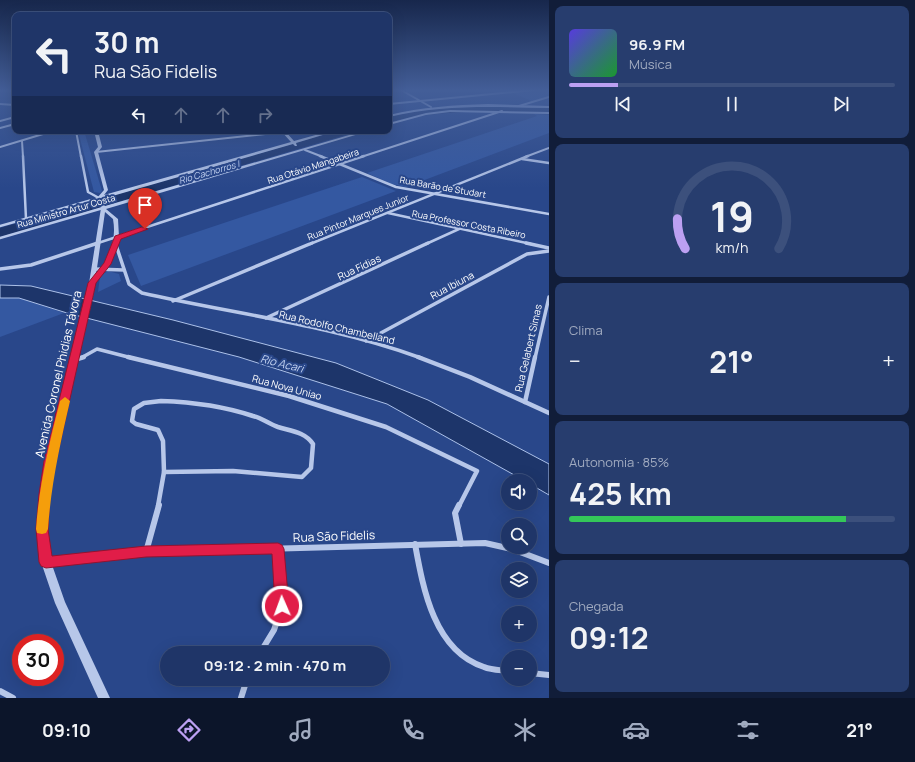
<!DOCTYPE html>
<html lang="pt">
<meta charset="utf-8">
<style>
:root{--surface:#1f3568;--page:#273d6e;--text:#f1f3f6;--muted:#a1abc0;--line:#3c507c;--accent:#bca0f2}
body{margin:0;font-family:Manrope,sans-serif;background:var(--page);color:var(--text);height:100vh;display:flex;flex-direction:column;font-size:15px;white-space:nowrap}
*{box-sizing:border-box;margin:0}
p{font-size:13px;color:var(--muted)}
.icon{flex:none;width:22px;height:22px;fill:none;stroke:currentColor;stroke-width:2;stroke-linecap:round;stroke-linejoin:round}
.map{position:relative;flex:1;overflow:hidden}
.sheet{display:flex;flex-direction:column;gap:6px;padding:6px;background:#111d39;width:366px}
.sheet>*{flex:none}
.top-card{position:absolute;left:12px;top:12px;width:380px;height:122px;border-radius:8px;box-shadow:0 4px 16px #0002,0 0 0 1px var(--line);background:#1f3568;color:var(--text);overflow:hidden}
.controls{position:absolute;left:501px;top:474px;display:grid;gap:8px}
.controls a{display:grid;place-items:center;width:36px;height:36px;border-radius:50%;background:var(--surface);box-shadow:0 4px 16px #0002,0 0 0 1px var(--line);font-size:20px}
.speed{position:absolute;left:12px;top:634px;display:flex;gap:8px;font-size:20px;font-weight:700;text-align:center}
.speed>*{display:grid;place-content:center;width:52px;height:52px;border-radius:50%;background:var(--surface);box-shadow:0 4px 16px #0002,0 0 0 1px var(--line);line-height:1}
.speed .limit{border:6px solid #d22;background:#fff;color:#111}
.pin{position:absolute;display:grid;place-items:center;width:34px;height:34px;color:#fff;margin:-41px -17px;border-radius:50% 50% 50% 0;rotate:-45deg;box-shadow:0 0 4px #0007}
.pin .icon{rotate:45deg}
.me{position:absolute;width:44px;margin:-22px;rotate:358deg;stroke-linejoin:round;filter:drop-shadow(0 0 3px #0008)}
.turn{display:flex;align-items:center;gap:14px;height:84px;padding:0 16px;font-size:18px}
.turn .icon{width:52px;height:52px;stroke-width:2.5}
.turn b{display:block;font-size:28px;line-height:34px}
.lanes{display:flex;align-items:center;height:38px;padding:0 16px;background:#0003;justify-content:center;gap:20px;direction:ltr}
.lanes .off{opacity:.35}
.big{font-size:30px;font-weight:700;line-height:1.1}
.sheet .card{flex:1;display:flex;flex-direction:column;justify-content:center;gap:6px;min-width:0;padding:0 14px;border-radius:8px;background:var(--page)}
.sheet .dial{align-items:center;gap:0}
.dial svg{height:104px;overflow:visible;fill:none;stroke:var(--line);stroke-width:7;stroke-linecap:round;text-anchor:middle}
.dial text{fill:var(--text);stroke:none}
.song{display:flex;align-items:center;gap:12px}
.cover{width:48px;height:48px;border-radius:6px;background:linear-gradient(135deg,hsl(250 70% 55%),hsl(130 70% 35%))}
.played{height:4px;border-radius:2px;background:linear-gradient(90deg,var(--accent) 15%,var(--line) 15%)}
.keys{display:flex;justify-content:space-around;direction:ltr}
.heat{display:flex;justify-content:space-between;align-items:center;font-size:22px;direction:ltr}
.charge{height:6px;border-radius:3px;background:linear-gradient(90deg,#34c759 85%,var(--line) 0)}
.trip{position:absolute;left:160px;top:646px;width:230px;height:40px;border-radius:20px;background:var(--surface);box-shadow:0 4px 16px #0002,0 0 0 1px var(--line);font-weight:700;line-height:40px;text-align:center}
.tab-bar{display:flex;height:64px;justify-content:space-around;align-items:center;background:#0c152a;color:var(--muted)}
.tab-bar .icon{width:28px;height:28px}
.tab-bar .on{color:var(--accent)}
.tab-bar b{font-size:18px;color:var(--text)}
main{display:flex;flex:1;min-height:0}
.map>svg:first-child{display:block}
</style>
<main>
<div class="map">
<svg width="549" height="698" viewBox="0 0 549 698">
<rect width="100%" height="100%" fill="#29478a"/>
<g fill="#3458a1">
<polygon points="541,90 549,91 549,97 534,102 513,93"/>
<polygon points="534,114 549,115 549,133 406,187 392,184 367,173 537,116"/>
<polygon points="81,134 85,134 102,191 100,193 94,192 79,135"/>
<polygon points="362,177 396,191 141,286 128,255"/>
<polygon points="108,271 119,274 121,281 98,292 100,276"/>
<polygon points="0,298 19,298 64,313 0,337"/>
</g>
<polygon fill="#1d356a" stroke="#acc1e9" points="0,285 31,286 173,320 336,363 428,400 549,464 549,495 530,484 530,481 525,481 387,404 239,357 67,313 19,298 0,298"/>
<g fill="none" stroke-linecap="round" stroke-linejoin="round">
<g fill="#1d356a" fill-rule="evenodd">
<path d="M449,106l100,1v6c-54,-2 -107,-4 -160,9v-6l20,-5z"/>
<polygon points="337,131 353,131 352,133 0,237 0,228"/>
</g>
<g stroke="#b7c7e9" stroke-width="2">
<polyline points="401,90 431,107"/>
<polyline points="0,104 15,105"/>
<polyline points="389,104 534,90"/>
<polyline points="519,106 549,97"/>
<polyline points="0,121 15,117"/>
<polyline points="0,128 15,124"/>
<polyline points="76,131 81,157"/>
<polyline points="97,133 122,131"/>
<polyline points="22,141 23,157"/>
<polyline points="0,147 53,131"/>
<polyline points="305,150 323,157"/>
<polyline points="96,152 284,132"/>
<polyline points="361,157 502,111"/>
<polyline points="525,157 549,148"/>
</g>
<g stroke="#b7c7e9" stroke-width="2.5">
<polyline points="23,156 26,219"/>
<polyline points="81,156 88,192 99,198"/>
<polyline points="320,156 396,187 549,214"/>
<polyline points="522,159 549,163"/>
<polyline points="388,213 531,244"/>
<polyline points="0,226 99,198"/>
<polyline points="0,238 103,208"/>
<polyline points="95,244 364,156"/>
<polyline points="310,244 528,156"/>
<polyline points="426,244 459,229"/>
</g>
<g stroke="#b7c7e9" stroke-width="3.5">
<polyline points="526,243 549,248"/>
<path d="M116,245l13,39 13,9c93,21 189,32 279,65"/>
<polyline points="0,269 31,265 98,243"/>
<polyline points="94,269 124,270"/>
<polyline points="173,301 312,243"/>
<polyline points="266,318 428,243"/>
<polyline points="366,341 527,254 549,251"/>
<polyline points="81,358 97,349 132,358"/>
<polyline points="535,358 549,297"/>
</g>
<g stroke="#b7c7e9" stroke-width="4.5">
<polyline points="128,357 289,396 386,427 477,471 459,506"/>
<polyline points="418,357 470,377 549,413"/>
<polyline points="74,360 84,357"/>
<path d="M161,401c31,1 62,5 92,15 9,2 16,8 25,11 13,4 27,5 35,17l-2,24 -9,9 -69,-6 -69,1 -1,-31 -5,-11 -22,-6 -4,-3 2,-12 10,-6z"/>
<polyline points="525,402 535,357"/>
<polyline points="158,506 164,472"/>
</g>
<g stroke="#b7c7e9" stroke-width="6">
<polyline points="459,505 455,513 461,544"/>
<path d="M415,544c8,44 19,107 69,123 7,3 16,3 24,4"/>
<polyline points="146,552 159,505"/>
<polyline points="46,562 146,552 485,543 512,549 549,563"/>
<polyline points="260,653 274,630 282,606 278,549"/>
<polyline points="530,673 549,675"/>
<polyline points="0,691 13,698"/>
<polyline points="241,698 247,679"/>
</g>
<g fill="#b7c7e9" fill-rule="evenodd">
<path d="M488,104l61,2v2c-55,-1 -106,-4 -160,9v-2c33,-8 65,-10 99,-11z"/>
<polygon points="450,110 549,112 549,114 450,112 426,115 389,125 389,123 426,113"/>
<path d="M94,131h4l4,16 -4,5 10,38 -4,5 187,-53 -10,-11h4l9,10 36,-10h6l-40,12 1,3h-2l-2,-2 -191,55 3,7 258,-75h6l-263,78 12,10 1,18 -1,8 -7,16 -16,22 -2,13 -39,165 -4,33 -3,35 4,33 14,40 45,96h-12l-43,-95 -14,-41 -4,-33 3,-35 6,-33 41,-165 14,-88 -4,-10 7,-8 -10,-38 4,-5zM105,212l8,7c4,22 -4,39 -17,56z"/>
</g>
</g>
<linearGradient id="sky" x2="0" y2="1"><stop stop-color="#17274c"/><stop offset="0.48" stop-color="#435e98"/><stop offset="1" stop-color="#435e98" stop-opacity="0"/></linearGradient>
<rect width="549" height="188" fill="url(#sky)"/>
<polygon fill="#e11d48" stroke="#92132f" points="142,227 148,229 121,239 111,264 96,283 56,461 50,494 48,529 52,556 146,546 278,543 282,545 284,549 289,606 287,610 282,612 277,610 275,606 272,554 146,557 46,568 41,566 39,562 36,529 39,494 44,461 88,283 104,263 115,236"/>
<path fill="#f59e0b" d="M65,397l5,4c-10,43 -19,84 -22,128l-2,4 -4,1 -5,-1 -1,-4c3,-44 13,-85 24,-128z"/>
<g text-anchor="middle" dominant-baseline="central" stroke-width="4" stroke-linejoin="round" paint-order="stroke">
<g font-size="9" fill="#fff" stroke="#29478a">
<text transform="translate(313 166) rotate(-18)">Rua Otávio Mangabeira</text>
<text transform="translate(443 187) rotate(10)">Rua Barão de Studart</text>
<text transform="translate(66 211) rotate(-16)">Rua Ministro Artur Costa</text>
<text transform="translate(358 217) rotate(-22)">Rua Pintor Marques Junior</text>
<text transform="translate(469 224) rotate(11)">Rua Professor Costa Ribeiro</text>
</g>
<g font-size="9" font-style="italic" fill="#c3d2f0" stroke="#29478a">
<text transform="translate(209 172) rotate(-16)">Rio Cachorros I</text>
</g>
<g font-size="10" fill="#fff" stroke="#29478a">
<text transform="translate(359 267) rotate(-25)">Rua Fídias</text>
<text transform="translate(452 285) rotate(-28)">Rua Ibiuna</text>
<text transform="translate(337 327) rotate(13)">Rua Rodolfo Chambelland</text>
<text transform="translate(528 348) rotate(-77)">Rua Gelabert Simas</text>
<text transform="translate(287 387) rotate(15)">Rua Nova Uniao</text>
</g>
<g font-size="11" font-style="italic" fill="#c3d2f0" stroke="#29478a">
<text transform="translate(282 363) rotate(14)">Rio Acari</text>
</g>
<g font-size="12" fill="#fff" stroke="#29478a">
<text transform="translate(58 374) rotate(-77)">Avenida Coronel Phidias Távora</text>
<text transform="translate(334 536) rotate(-2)">Rua São Fidelis</text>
</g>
</g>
</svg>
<div class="controls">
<a><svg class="icon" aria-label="sound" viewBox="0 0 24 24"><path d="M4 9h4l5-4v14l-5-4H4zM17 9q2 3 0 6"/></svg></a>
<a><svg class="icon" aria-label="search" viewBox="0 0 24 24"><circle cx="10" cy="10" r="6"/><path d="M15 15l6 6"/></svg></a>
<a><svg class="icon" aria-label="layers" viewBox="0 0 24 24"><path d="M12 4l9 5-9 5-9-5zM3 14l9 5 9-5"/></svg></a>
<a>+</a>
<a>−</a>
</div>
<div class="speed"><div class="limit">30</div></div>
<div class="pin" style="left:145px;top:229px;background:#d93025"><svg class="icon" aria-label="arrive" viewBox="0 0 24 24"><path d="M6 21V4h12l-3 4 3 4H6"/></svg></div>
<svg class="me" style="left:282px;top:606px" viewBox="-20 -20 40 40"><circle r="17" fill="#e11d48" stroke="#fff" stroke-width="3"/><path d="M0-11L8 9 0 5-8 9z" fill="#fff"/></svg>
<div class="trip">09:12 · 2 min · 470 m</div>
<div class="top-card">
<div class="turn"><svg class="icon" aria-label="left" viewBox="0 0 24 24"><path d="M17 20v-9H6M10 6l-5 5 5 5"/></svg><div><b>30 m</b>Rua São Fidelis</div></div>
<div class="lanes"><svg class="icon" aria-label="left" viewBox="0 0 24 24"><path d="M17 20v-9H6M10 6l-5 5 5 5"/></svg><svg class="icon off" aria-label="ahead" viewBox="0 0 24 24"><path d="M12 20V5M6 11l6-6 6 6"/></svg><svg class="icon off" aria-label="ahead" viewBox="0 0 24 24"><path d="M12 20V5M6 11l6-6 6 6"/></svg><svg class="icon off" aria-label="right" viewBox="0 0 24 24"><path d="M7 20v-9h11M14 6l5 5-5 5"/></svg></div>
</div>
</div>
<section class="sheet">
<div class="card">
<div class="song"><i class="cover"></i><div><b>96.9 FM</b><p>Música</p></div></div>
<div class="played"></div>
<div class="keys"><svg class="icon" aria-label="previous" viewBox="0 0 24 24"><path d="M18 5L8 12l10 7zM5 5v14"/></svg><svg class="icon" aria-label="pause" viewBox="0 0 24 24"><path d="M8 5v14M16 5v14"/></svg><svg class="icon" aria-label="next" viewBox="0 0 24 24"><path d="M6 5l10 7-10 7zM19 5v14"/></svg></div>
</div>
<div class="card dial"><svg viewBox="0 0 100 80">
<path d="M14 69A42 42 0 1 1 86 69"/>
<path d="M14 69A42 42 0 0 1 8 46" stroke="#bca0f2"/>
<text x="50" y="56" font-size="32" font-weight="700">19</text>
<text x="50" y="72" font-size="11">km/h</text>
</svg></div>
<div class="card"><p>Clima</p>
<div class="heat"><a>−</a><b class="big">21°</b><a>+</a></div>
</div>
<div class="card"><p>Autonomia · 85%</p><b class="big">425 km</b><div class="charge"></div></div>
<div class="card"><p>Chegada</p><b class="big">09:12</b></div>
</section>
</main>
<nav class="tab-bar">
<b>09:10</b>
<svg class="icon on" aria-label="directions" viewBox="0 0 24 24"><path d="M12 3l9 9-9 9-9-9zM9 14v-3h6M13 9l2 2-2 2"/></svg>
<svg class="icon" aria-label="music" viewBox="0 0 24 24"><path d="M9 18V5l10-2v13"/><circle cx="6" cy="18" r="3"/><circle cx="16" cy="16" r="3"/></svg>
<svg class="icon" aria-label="phone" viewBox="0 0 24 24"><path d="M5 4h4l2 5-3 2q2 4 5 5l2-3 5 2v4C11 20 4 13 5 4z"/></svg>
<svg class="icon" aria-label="climate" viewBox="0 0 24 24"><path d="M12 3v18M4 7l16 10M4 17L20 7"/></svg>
<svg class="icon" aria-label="car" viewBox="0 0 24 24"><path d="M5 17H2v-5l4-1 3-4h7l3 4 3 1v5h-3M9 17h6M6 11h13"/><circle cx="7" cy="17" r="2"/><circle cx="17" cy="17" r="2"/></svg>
<svg class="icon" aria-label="filters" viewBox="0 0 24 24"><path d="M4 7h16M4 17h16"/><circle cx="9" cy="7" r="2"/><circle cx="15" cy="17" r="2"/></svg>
<b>21°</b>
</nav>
